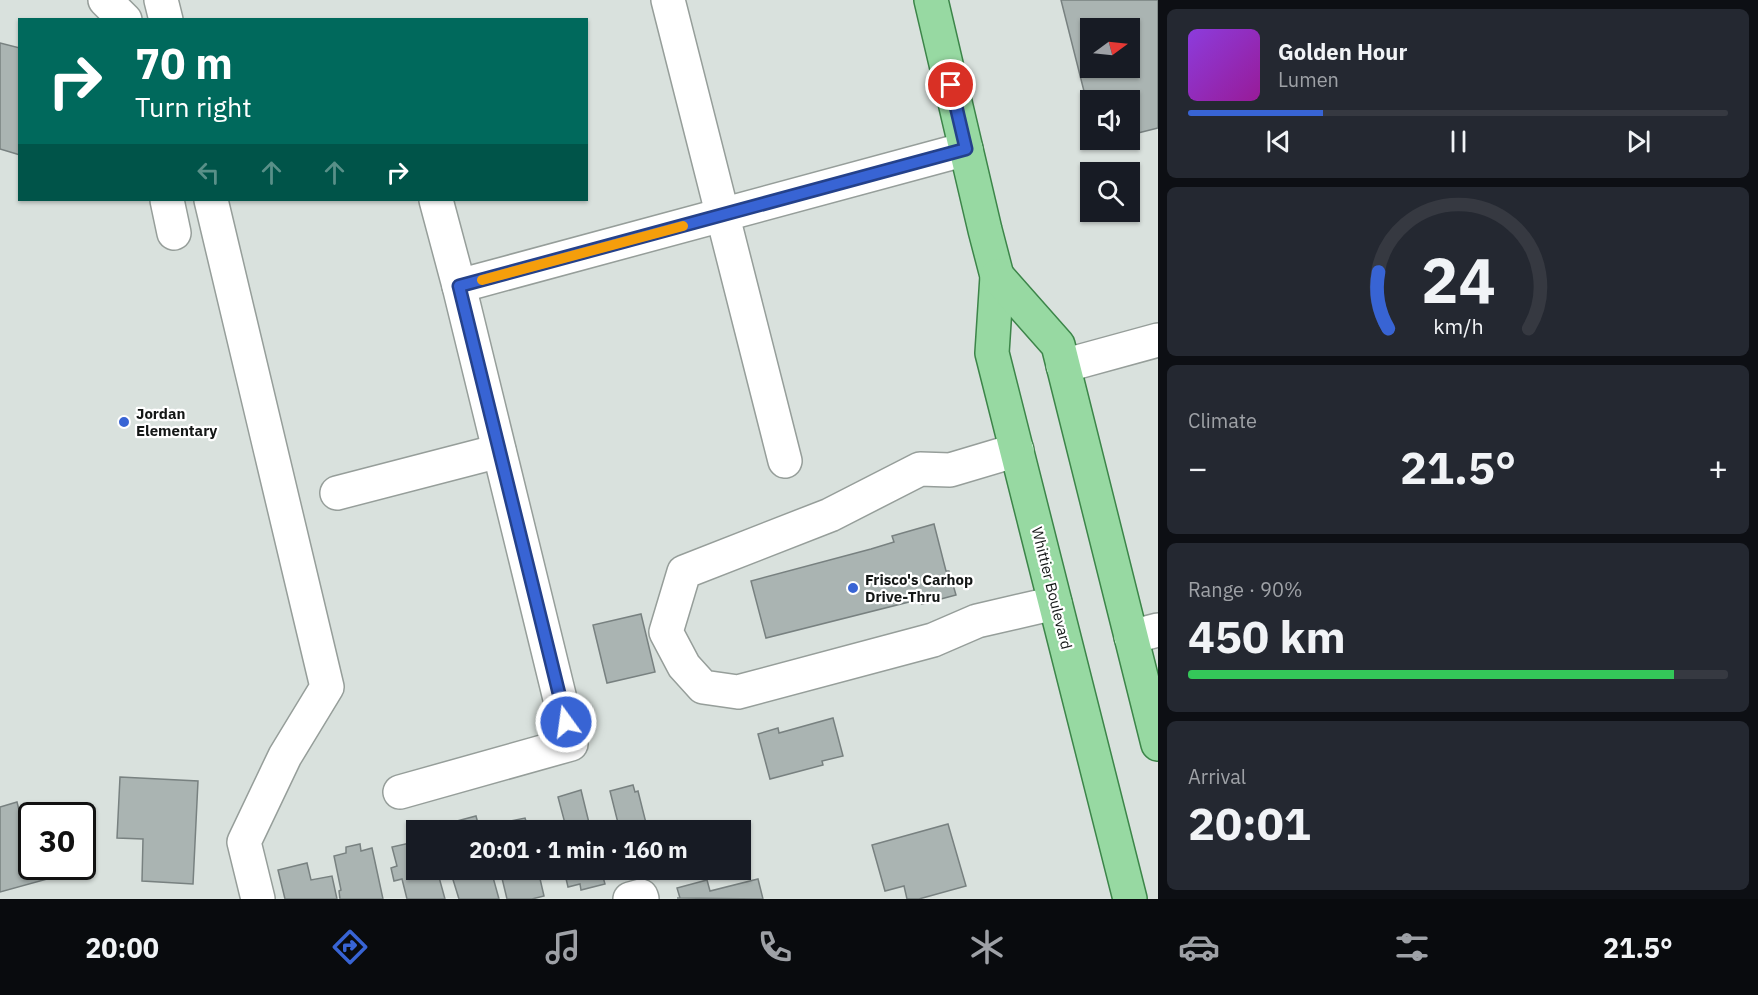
<!DOCTYPE html>
<meta charset="utf-8">
<style>
:root{--surface:#171b24;--page:#242831;--text:#f1f3f6;--muted:#9ea1a6;--line:#363941;--accent:#3864d4}
body{margin:0;font-family:"IBM Plex Sans",sans-serif;background:var(--page);color:var(--text);height:100vh;display:flex;flex-direction:column;font-size:22px;white-space:nowrap}
*{box-sizing:border-box;margin:0}
p{font-size:20px;color:var(--muted)}
.icon{flex:none;width:33px;height:33px;fill:none;stroke:currentColor;stroke-width:2;stroke-linecap:round;stroke-linejoin:round}
.map{position:relative;flex:1;overflow:hidden}
.panel{display:flex;flex-direction:column;gap:9px;padding:9px;background:#0d0f14;width:600px}
.panel>*{flex:none}
.hud{position:absolute;left:18px;top:18px;width:570px;height:183px;border-radius:0px;box-shadow:0 2px 4px #0004;background:#00695c;color:#fff;overflow:hidden}
.needle{width:39px;rotate:75deg}
.fabs{position:absolute;left:1080px;top:18px;display:grid;gap:12px}
.fabs a{display:grid;place-items:center;width:60px;height:60px;border-radius:0px;background:var(--surface);box-shadow:0 2px 4px #0004;font-size:30px}
.speed{position:absolute;left:18px;top:802px;display:flex;gap:12px;font-size:30px;font-weight:700;text-align:center}
.speed>*{display:grid;place-content:center;width:78px;height:78px;border-radius:50%;background:var(--surface);box-shadow:0 2px 4px #0004;line-height:1}
.speed .limit{border:3px solid #111;border-radius:9px;background:#fff;color:#111}
.pin{position:absolute;display:grid;place-items:center;width:51px;height:51px;color:#fff;margin:-26px;border:3px solid #fff;border-radius:50%;box-shadow:0 2px 6px #0007}
.me{position:absolute;width:66px;margin:-33px;rotate:346deg;stroke-linejoin:round;filter:drop-shadow(0 0 4px #0008)}
.turn{display:flex;align-items:center;gap:21px;height:126px;padding:0 18px;font-size:27px}
.turn .icon{width:78px;height:78px;stroke-width:2.5}
.turn b{display:block;font-size:42px;line-height:51px}
.lanes{display:flex;align-items:center;height:57px;padding:0 18px;background:#0003;justify-content:center;gap:30px;direction:ltr}
.lanes .off{opacity:.35}
.big{font-size:45px;font-weight:700;line-height:1.1}
.panel .widget{flex:1;display:flex;flex-direction:column;justify-content:center;gap:9px;min-width:0;padding:0 21px;border-radius:9px;background:var(--page)}
.panel .dial{align-items:center;gap:0}
.dial svg{height:156px;overflow:visible;fill:none;stroke:var(--line);stroke-width:7;stroke-linecap:round;text-anchor:middle}
.dial text{fill:var(--text);stroke:none}
.song{display:flex;align-items:center;gap:18px}
.cover{width:72px;height:72px;border-radius:9px;background:linear-gradient(135deg,hsl(270 70% 55%),hsl(300 70% 35%))}
.played{height:6px;border-radius:3px;background:linear-gradient(90deg,var(--accent) 25%,var(--line) 25%)}
.keys{display:flex;justify-content:space-around;direction:ltr}
.heat{display:flex;justify-content:space-between;align-items:center;font-size:33px;direction:ltr}
.charge{height:9px;border-radius:4px;background:linear-gradient(90deg,#34c759 90%,var(--line) 0)}
.trip{position:absolute;left:406px;top:820px;width:345px;height:60px;border-radius:0px;background:var(--surface);box-shadow:0 2px 4px #0004;font-weight:700;line-height:60px;text-align:center}
.tabs{display:flex;height:96px;justify-content:space-around;align-items:center;background:#090b0e;color:var(--muted)}
.tabs .icon{width:42px;height:42px}
.tabs .current{color:var(--accent)}
.tabs b{font-size:27px;color:var(--text)}
main{display:flex;flex:1;min-height:0}
.map>svg:first-child{display:block}
</style>
<main>
<div class="map">
<svg width="1158" height="899" viewBox="0 0 1158 899">
<rect width="100%" height="100%" fill="#d9e1dd"/>
<g fill="#aab4b2" stroke="#788180" stroke-width="1.5" fill-rule="evenodd">
<path d="M1061,0h97v128l-28,7v-35h-40v15zM1090,28h40v40h-40z"/>
<polygon points="0,43 20,48 20,155 0,149"/>
<polygon points="934,524 946,571 949,571 956,595 922,604 921,599 766,638 751,581 871,549 894,542 892,536"/>
<polygon points="641,614 655,672 607,683 593,625"/>
<polygon points="833,718 843,756 822,761 823,765 770,779 758,734 778,728 779,733"/>
<polygon points="120,777 198,781 193,884 142,881 143,839 117,838"/>
<polygon points="633,785 635,792 638,791 648,831 620,831 610,791"/>
<polygon points="581,790 591,831 567,831 558,797"/>
<polygon points="17,802 27,841 32,839 32,867 55,867 58,876 0,892 0,807"/>
<polygon points="476,816 480,831 439,831 438,826"/>
<polygon points="525,818 529,831 491,831 507,826 506,822"/>
<polygon points="948,824 966,886 919,899 907,899 904,886 885,891 872,845"/>
<polygon points="417,834 417,870 437,870 445,899 407,899 402,879 394,881 391,868 397,866 392,847 410,843 408,837"/>
<polygon points="360,844 361,851 372,848 383,899 340,899 339,891 341,890 334,856 346,853 346,847"/>
<polygon points="307,863 311,880 332,876 337,899 285,899 278,870"/>
<polygon points="450,870 491,870 499,899 459,899"/>
<polygon points="500,870 538,870 544,896 532,899 507,899"/>
<polygon points="564,870 601,870 605,884 581,890 580,884 568,887"/>
<polygon points="621,870 658,870 623,879"/>
<polygon points="758,879 763,899 677,898 680,898 677,888 707,880 710,891"/>
</g>
<g fill="none" stroke-linecap="round" stroke-linejoin="round">
<g stroke="#969e9a" stroke-width="36">
<g id="minor">
<polyline points="105,0 125,20"/>
<polyline points="161,0 166,20"/>
<polyline points="668,0 785,461"/>
<polyline points="167,200 174,233"/>
<polyline points="211,200 327,687 285,756 244,842 258,899"/>
<polyline points="436,200 459,286 966,149"/>
<polyline points="1063,366 1158,340"/>
<polyline points="1017,450 950,470 920,469 830,515 684,572 666,632 684,666 703,687 738,692 933,640 977,621 1055,603"/>
<polyline points="337,493 499,451"/>
<polyline points="1131,637 1158,630"/>
<polyline points="400,792 571,744 459,286"/>
<polyline points="630,899 641,896 642,899"/>
</g>
</g>
<g stroke="#3c8549" stroke-width="36">
<g id="major">
<polyline points="931,0 985,230 997,276 992,353 1130,899"/>
<polyline points="997,276 1058,345 1158,744"/>
</g>
</g>
<use href="#minor" stroke="#fff" stroke-width="33"/>
<use href="#major" stroke="#97d9a2" stroke-width="33"/>
</g>
<g fill="none" stroke-linecap="round" stroke-linejoin="round">
<g stroke="#24418a" stroke-width="15">
<polyline id="route" points="566,722 459,286 966,149 951,85"/>
</g>
<use href="#route" stroke="#3864d4" stroke-width="10"/>
<polyline stroke="#f59e0b" stroke-width="10" points="482,280 683,226"/>
</g>
<g fill="#3864d4" stroke="#fff" stroke-width="2">
<circle cx="124" cy="422" r="6"/>
<circle cx="853" cy="588" r="6"/>
</g>
<g text-anchor="middle" dominant-baseline="central" stroke-width="4.5" stroke-linejoin="round" paint-order="stroke">
<g font-size="15" font-weight="bold" fill="#141716" stroke="#fff" text-anchor="start">
<text x="136" y="413">Jordan<tspan x="136" dy="17">Elementary</tspan></text>
<text x="865" y="579">Frisco's Carhop<tspan x="865" dy="17">Drive-Thru</tspan></text>
</g>
<g font-size="15" fill="#141716" stroke="#fff">
<text transform="translate(1052 588) rotate(76)">Whittier Boulevard</text>
</g>
</g>
</svg>
<div class="fabs">
<a><svg class="needle" viewBox="-14 -14 28 28"><path d="M0-13l5 13h-10z" fill="#e53935"/><path d="M0 13l5-13h-10z" fill="#9ea1a6"/></svg></a>
<a><svg class="icon" aria-label="sound" viewBox="0 0 24 24"><path d="M4 9h4l5-4v14l-5-4H4zM17 9q2 3 0 6"/></svg></a>
<a><svg class="icon" aria-label="search" viewBox="0 0 24 24"><circle cx="10" cy="10" r="6"/><path d="M15 15l6 6"/></svg></a>
</div>
<div class="speed"><div class="limit">30</div></div>
<div class="pin" style="left:951px;top:85px;background:#d93025"><svg class="icon" aria-label="arrive" viewBox="0 0 24 24"><path d="M6 21V4h12l-3 4 3 4H6"/></svg></div>
<svg class="me" style="left:566px;top:722px" viewBox="-20 -20 40 40"><circle r="17" fill="#3864d4" stroke="#fff" stroke-width="3"/><path d="M0-11L8 9 0 5-8 9z" fill="#fff"/></svg>
<div class="trip">20:01 · 1 min · 160 m</div>
<div class="hud">
<div class="turn"><svg class="icon" aria-label="right" viewBox="0 0 24 24"><path d="M7 20v-9h11M14 6l5 5-5 5"/></svg><div><b>70 m</b>Turn right</div></div>
<div class="lanes"><svg class="icon off" aria-label="left" viewBox="0 0 24 24"><path d="M17 20v-9H6M10 6l-5 5 5 5"/></svg><svg class="icon off" aria-label="ahead" viewBox="0 0 24 24"><path d="M12 20V5M6 11l6-6 6 6"/></svg><svg class="icon off" aria-label="ahead" viewBox="0 0 24 24"><path d="M12 20V5M6 11l6-6 6 6"/></svg><svg class="icon" aria-label="right" viewBox="0 0 24 24"><path d="M7 20v-9h11M14 6l5 5-5 5"/></svg></div>
</div>
</div>
<section class="panel">
<div class="widget">
<div class="song"><i class="cover"></i><div><b>Golden Hour</b><p>Lumen</p></div></div>
<div class="played"></div>
<div class="keys"><svg class="icon" aria-label="previous" viewBox="0 0 24 24"><path d="M18 5L8 12l10 7zM5 5v14"/></svg><svg class="icon" aria-label="pause" viewBox="0 0 24 24"><path d="M8 5v14M16 5v14"/></svg><svg class="icon" aria-label="next" viewBox="0 0 24 24"><path d="M6 5l10 7-10 7zM19 5v14"/></svg></div>
</div>
<div class="widget dial"><svg viewBox="0 0 100 80">
<path d="M14 69A42 42 0 1 1 86 69"/>
<path d="M14 69A42 42 0 0 1 9 40" stroke="#3864d4"/>
<text x="50" y="56" font-size="32" font-weight="700">24</text>
<text x="50" y="72" font-size="11">km/h</text>
</svg></div>
<div class="widget"><p>Climate</p>
<div class="heat"><a>−</a><b class="big">21.5°</b><a>+</a></div>
</div>
<div class="widget"><p>Range · 90%</p><b class="big">450 km</b><div class="charge"></div></div>
<div class="widget"><p>Arrival</p><b class="big">20:01</b></div>
</section>
</main>
<nav class="tabs">
<b>20:00</b>
<svg class="icon current" aria-label="directions" viewBox="0 0 24 24"><path d="M12 3l9 9-9 9-9-9zM9 14v-3h6M13 9l2 2-2 2"/></svg>
<svg class="icon" aria-label="music" viewBox="0 0 24 24"><path d="M9 18V5l10-2v13"/><circle cx="6" cy="18" r="3"/><circle cx="16" cy="16" r="3"/></svg>
<svg class="icon" aria-label="phone" viewBox="0 0 24 24"><path d="M5 4h4l2 5-3 2q2 4 5 5l2-3 5 2v4C11 20 4 13 5 4z"/></svg>
<svg class="icon" aria-label="climate" viewBox="0 0 24 24"><path d="M12 3v18M4 7l16 10M4 17L20 7"/></svg>
<svg class="icon" aria-label="car" viewBox="0 0 24 24"><path d="M5 17H2v-5l4-1 3-4h7l3 4 3 1v5h-3M9 17h6M6 11h13"/><circle cx="7" cy="17" r="2"/><circle cx="17" cy="17" r="2"/></svg>
<svg class="icon" aria-label="filters" viewBox="0 0 24 24"><path d="M4 7h16M4 17h16"/><circle cx="9" cy="7" r="2"/><circle cx="15" cy="17" r="2"/></svg>
<b>21.5°</b>
</nav>
